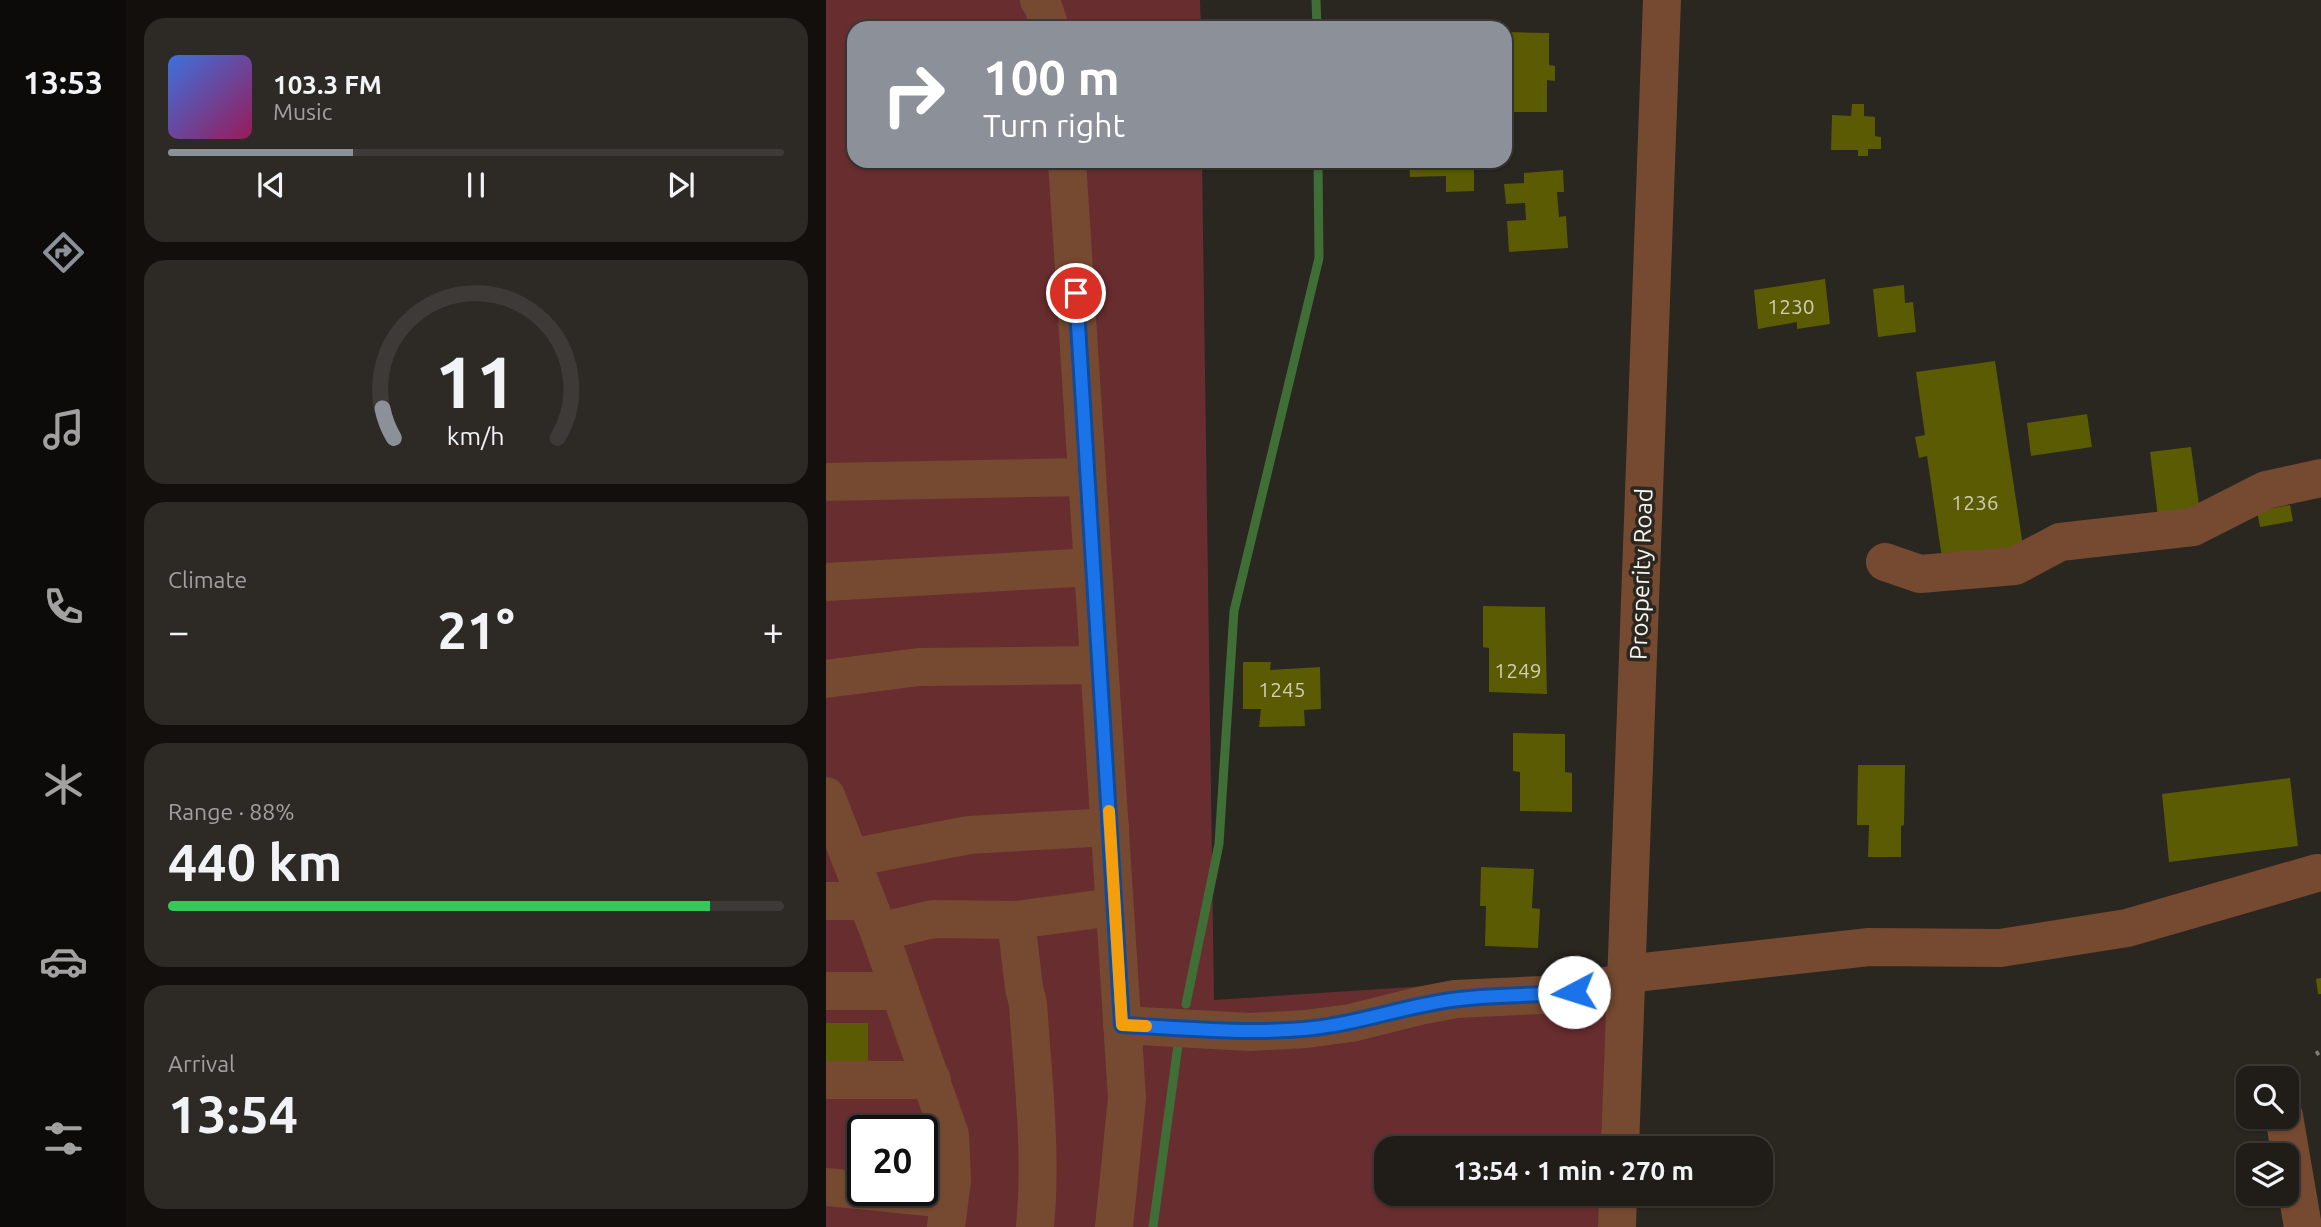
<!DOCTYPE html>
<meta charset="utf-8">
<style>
:root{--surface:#201c18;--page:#2d2925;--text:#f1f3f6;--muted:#a2a1a2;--line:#3d3a37;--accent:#8c9099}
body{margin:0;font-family:Ubuntu,sans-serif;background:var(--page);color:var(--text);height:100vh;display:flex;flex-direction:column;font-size:26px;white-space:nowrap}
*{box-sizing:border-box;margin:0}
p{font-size:23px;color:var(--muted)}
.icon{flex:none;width:38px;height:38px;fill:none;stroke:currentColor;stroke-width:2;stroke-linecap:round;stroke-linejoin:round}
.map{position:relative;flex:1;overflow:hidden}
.side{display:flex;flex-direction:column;gap:18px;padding:18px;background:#120f0d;width:700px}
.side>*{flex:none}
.banner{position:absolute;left:21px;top:21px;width:665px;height:147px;border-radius:21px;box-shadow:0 2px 5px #0004,0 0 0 2px var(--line);background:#8c9099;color:#fff;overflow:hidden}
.buttons{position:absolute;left:1410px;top:1066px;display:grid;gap:14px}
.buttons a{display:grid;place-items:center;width:63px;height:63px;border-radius:14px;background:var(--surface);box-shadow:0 2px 5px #0004,0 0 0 2px var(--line);font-size:35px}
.speed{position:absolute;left:21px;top:1115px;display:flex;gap:14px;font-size:35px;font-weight:700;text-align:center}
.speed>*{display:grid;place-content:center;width:91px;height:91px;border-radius:50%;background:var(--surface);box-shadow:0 2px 5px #0004,0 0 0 2px var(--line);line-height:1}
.speed .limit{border:4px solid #111;border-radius:10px;background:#fff;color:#111}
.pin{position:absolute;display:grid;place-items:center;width:60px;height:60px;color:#fff;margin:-30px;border:4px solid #fff;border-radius:50%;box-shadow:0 2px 7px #0007}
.me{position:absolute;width:77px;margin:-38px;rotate:265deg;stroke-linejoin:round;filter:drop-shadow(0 0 5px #0008)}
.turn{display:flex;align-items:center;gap:24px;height:147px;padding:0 21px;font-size:32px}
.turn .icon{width:91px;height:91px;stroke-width:2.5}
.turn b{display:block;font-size:49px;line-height:60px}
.big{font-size:52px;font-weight:700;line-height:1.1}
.side .widget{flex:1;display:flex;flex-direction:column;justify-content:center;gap:10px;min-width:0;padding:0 24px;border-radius:21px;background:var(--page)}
.side .dial{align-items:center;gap:0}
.dial svg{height:182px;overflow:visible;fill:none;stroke:var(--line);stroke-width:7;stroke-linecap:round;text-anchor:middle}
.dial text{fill:var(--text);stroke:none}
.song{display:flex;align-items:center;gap:21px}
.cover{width:84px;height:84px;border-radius:10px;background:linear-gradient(135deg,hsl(220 70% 55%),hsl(330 70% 35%))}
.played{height:7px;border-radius:4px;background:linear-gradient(90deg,var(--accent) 30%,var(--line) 30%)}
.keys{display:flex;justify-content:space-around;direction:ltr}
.heat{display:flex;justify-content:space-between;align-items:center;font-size:38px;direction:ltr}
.charge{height:10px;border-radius:5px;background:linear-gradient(90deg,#34c759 88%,var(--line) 0)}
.trip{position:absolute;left:548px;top:1136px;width:399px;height:70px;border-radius:21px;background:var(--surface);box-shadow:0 2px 5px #0004,0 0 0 2px var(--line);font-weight:700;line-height:70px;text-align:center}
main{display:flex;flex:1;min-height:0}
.tabs{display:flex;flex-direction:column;width:126px;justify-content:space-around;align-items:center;background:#0d0b0a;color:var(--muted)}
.tabs .icon{width:49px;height:49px}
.tabs .on{color:var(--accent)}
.tabs b{font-size:32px;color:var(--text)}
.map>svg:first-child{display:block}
</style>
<main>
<nav class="tabs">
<b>13:53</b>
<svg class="icon on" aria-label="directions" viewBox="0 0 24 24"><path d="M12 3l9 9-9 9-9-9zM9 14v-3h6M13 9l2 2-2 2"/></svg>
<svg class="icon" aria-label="music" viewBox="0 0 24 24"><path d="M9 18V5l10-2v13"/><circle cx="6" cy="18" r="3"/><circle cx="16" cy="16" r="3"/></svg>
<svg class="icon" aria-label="phone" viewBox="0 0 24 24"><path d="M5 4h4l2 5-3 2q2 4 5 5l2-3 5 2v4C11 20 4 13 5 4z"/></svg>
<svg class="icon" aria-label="climate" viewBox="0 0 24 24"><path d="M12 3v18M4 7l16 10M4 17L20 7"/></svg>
<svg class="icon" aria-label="car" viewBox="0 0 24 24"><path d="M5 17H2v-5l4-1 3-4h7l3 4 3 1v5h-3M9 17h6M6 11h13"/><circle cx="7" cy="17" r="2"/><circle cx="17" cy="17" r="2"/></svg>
<svg class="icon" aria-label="filters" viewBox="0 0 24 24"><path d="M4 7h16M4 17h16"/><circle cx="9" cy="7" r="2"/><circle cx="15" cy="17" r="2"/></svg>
</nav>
<section class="side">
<div class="widget">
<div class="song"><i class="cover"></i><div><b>103.3 FM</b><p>Music</p></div></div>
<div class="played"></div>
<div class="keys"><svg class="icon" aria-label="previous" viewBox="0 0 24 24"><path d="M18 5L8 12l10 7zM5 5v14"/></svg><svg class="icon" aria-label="pause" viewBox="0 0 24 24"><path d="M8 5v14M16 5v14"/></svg><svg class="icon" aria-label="next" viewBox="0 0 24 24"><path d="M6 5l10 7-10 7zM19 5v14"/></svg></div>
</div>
<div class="widget dial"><svg viewBox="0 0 100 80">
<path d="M14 69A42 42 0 1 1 86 69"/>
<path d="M14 69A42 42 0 0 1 9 56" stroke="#8c9099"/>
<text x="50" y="56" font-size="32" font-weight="700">11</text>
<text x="50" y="72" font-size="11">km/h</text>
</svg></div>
<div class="widget"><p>Climate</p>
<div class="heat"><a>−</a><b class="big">21°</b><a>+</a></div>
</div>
<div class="widget"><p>Range · 88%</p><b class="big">440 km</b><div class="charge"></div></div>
<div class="widget"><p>Arrival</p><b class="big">13:54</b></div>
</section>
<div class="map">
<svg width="1495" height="1227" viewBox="0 0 1495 1227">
<rect width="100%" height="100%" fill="#2a2620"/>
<path fill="#682d2f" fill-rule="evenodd" d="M0,0h374l1,28h-347v133h348l12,839 398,-26 -6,174h-220v46h218l-1,33h-777zM37,1130h59v60h-59z"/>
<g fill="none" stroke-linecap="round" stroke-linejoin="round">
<g stroke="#3f6e37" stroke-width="9">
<polyline points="490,0 491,28"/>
<polyline points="360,1004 393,844 408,611 493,258 492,161"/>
<polyline points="327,1227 353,1038"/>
</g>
</g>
<g fill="#5a5b02">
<polygon points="680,32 723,33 723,65 729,66 729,81 721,80 721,112 679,112"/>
<polygon points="1026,104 1038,104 1038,116 1049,117 1049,136 1055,137 1055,149 1042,149 1042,156 1032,156 1032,150 1005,150 1006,115 1025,116"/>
<polygon points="583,161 648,161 648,191 620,192 620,176 584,177"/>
<polygon points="737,170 738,192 731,192 733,217 740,216 742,248 683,252 681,221 700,220 699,203 680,204 678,184 698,183 698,173"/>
<polygon points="999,279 1004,324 971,329 971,322 932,329 928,290"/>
<polygon points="1078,285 1079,303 1087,302 1090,332 1052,337 1047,289"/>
<polygon points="1169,361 1197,546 1116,558 1101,456 1093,458 1089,437 1099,435 1090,372"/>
<polygon points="1261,414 1266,447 1205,456 1201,423"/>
<polygon points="1365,447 1374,512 1332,517 1324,452"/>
<polygon points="1464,505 1467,521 1434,527 1431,511"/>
<polygon points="657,606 719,607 721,694 663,692 663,648 657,647"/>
<polygon points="417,662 445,662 444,670 494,667 495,709 478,710 479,726 433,727 435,709 417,709"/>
<polygon points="687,733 739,734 739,772 746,773 746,812 694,811 694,772 687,771"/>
<polygon points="1032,765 1079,765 1078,825 1075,826 1075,857 1042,857 1043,825 1031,825"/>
<polygon points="1464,778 1472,846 1343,862 1336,794"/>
<polygon points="655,867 708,869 706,908 714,909 712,948 659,946 660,906 654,906"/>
<polygon points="1495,978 1495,994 1492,994 1490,979"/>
<rect x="0" y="1023" width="42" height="38"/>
</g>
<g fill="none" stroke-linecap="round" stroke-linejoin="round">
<polyline stroke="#817e78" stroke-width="4.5" stroke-dasharray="3.5 3.5" stroke-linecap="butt" points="1490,1054 1495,1051"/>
<g stroke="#764a31" stroke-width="38">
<polyline points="213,0 217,6 224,28"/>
<polyline points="241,161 301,1098 288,1227"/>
<polyline points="0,482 261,477"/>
<polyline points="1059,562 1094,574 1189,566 1234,542 1367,527 1440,490 1495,478"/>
<polyline points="0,582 267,567"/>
<polyline points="0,679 93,667 273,665"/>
<polyline points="0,796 53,932 124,1135 126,1180 120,1227"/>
<polyline points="24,858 143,835 284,827"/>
<polyline points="0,901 41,901"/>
<polyline points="53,932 107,919 190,920"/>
<polyline points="800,974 1043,947 1174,948 1301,928 1491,873"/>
<polyline points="0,991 74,991"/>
<polyline points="296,1025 424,1032 480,1029 525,1023 593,1006 629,999 716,995 800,983"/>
<polyline points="0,1080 106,1080"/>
<polyline points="1458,1116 1477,1227"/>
<polyline points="794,1148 836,0"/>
<polyline points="0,1187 123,1199"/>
<path d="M209,1227c7,-74 -2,-149 -7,-223l-4,-16 -8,-68 98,-13"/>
<polyline points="791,1227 792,1194"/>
</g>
</g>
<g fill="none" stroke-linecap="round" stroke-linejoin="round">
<g stroke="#114b97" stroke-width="18">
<path id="route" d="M250,293l46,732c61,3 121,9 182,4 50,-4 97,-22 147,-29 41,-6 82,-4 123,-8"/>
</g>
<use href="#route" stroke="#1a73e8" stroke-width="12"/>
<polyline stroke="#f59e0b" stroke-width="12" points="283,811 296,1025 320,1026"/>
</g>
<g text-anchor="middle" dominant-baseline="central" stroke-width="7" stroke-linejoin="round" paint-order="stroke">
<g font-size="21" fill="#d0ceb4">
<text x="965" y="306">1230</text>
<text x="1149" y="502">1236</text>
<text x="692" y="670">1249</text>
<text x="456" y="689">1245</text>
</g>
<g font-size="24" fill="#f7f5f0" stroke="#2a2620">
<text transform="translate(815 574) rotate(-88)">Prosperity Road</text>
</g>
</g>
</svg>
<div class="buttons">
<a><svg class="icon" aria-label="search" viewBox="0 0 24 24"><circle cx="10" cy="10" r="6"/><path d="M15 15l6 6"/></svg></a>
<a><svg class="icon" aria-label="layers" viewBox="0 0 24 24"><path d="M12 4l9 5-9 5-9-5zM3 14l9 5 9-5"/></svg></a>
</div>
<div class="speed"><div class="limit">20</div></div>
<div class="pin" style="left:250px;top:293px;background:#d93025"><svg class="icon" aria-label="arrive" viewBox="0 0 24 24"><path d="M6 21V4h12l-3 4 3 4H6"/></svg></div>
<svg class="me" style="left:748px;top:992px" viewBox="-20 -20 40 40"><circle r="19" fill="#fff"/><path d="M0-13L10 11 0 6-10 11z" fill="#1a73e8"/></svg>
<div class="trip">13:54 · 1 min · 270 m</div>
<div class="banner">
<div class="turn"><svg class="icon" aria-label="right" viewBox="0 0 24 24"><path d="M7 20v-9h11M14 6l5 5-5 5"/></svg><div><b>100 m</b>Turn right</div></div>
</div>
</div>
</main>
